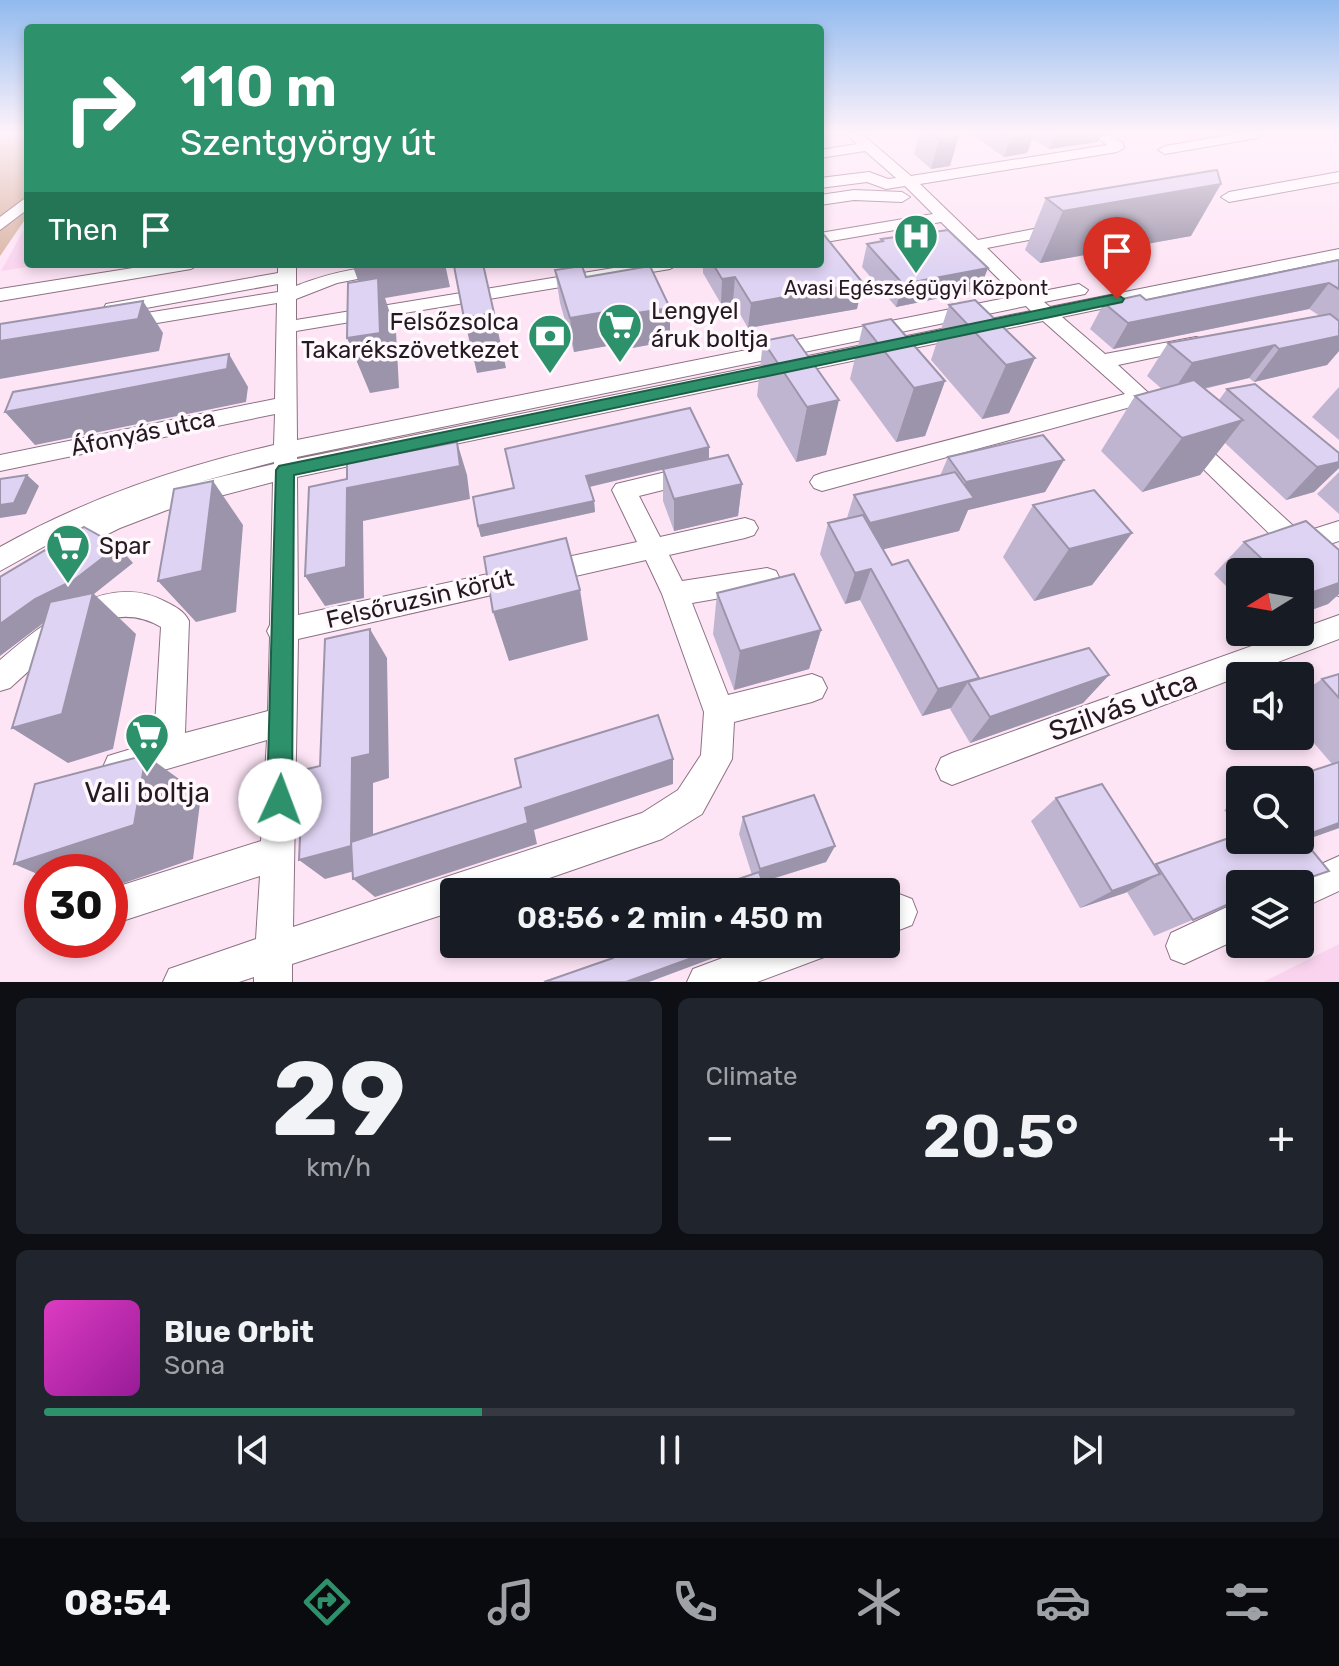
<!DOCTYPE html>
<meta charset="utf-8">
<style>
:root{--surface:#171b24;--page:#20242c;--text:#f1f3f6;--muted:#9ea1a6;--line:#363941;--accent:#2d916c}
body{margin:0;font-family:Rubik,sans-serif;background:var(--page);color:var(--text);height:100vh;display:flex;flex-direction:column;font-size:30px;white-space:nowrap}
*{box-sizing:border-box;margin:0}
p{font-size:26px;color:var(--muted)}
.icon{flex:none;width:44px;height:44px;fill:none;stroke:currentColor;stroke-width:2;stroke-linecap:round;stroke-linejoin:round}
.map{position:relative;height:982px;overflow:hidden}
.panel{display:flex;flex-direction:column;gap:16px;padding:16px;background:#0d0f14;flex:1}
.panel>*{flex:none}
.guide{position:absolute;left:24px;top:24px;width:800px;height:244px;border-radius:8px;box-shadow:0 4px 12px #0003;background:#2d916c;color:#fff;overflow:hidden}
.needle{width:52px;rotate:259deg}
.controls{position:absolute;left:1226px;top:558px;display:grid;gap:16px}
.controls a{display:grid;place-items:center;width:88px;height:88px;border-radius:8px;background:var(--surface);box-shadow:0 4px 12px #0003;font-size:40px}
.speed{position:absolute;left:24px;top:854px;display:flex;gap:16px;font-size:40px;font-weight:700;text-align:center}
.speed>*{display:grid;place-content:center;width:104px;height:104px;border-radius:50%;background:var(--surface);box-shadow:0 4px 12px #0003;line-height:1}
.speed .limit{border:12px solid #d22;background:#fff;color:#111}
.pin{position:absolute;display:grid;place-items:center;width:68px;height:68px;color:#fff;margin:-82px -34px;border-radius:50% 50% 50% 0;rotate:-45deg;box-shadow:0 0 8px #0007}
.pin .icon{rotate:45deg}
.me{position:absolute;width:88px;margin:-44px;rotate:2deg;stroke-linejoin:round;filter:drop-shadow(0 0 6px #0008)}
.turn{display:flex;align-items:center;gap:28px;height:168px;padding:0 24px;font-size:36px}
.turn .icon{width:104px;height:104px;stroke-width:2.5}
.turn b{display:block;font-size:56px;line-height:68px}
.then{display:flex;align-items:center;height:76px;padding:0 24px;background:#0003;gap:16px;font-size:30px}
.big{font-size:60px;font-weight:600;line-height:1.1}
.panel .tile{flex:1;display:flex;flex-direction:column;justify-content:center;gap:12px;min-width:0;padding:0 28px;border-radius:12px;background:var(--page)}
.panel .dial{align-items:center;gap:0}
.dial b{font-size:104px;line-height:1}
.song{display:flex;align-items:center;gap:24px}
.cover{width:96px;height:96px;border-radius:12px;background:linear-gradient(135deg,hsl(310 70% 55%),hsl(300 70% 35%))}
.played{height:8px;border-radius:4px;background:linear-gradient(90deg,var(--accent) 35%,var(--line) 35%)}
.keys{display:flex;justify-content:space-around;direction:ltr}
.heat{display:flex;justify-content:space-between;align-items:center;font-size:44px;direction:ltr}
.panel .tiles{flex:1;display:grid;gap:16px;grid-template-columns:1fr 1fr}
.tile:last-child{grid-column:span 2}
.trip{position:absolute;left:440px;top:878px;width:460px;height:80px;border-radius:8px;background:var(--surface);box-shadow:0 4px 12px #0003;font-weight:600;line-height:80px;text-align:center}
.tabs{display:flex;height:128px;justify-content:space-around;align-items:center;background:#090b0e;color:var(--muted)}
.tabs .icon{width:56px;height:56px}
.tabs .current{color:var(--accent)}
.tabs b{font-size:36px;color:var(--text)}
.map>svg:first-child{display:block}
</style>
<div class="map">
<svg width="1339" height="982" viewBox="0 0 1339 982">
<rect width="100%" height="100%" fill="#fee5f6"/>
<g fill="#fad4ef">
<polygon points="28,222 28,264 48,264 1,271"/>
<polygon points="1339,944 1339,982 1263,982"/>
</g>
<polygon fill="#d9b3a1" points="0,134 28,134 28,215 0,256"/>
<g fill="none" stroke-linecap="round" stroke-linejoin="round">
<g stroke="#8d7184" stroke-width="2">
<g id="minor">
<path d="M847,134h15l49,42 196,-31 -15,-11h16l15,9 1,5 -7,4 -197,32 58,56 86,-17 6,1 2,4 -2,4 -83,16 46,45 46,-9 9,6 -3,4 -41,8 6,5 289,-58v10l-277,58 43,37 91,-17 7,2 3,4 -3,4 -85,18 183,168 38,-12v20l-21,7 21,20v28l-9,-3 -192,-188 -316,86 -8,-3 -4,-6 4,-6 8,-3 303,-79 -82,-73 -746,156 1,138 339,-73 -25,-52 4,-6 79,-19 8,3 4,6 -4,6 -64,16 21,41 85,-19 9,3 4,7 -4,7 -9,3 -76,17 13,26 85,-13 9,3 4,8 -4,8 -9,3 -75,13 36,92 84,-21 10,4 5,10 -5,10 -10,4 -78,20 -2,37 -30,55 -40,25 -153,53h-55v19l-162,53v18h-38v-5l-15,5h-76l6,-13 87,-30 4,-63 -150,49v-36l151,-48 6,-101 -148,43 -11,-5 -5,-11 5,-11 46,-14 7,-115c-57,-34 -110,25 -151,61l-10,3v-31c43,-36 106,-91 166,-58 10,5 18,9 23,19l-4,112 83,-22 2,-74 -3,-6 3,-6 3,-143 -106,28 -47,18 -55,27 -9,-3 -4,-7 2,-4 -54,30v-24c87,-49 177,-79 274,-102l1,-31 -275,57v-16l275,-56 2,-96 -156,26 -10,-6 10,-6 157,-25v-8l-165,30 -7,-2 -2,-4 2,-4 172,-31v-9h18v22c40,-16 78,-22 122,-22l-9,5 -72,14 -41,16v21l342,-56h41l-9,5 -374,62 1,109 719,-144 -75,-74 -121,21v-10l113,-19 -28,-28 -19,3 -19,-7 -47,6v-10l49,-6 19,7 8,-1 -31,-27 -45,7v-8l37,-6zM1026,306l5,5 -734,148v-2zM274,462v2l-75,18zM646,560l16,34 42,118 -3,43 -23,35 -36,23 -349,114 5,-288z"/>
<polygon points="1235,134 1264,134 1257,138 1165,154 1158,150 1165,146"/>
<polygon points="1339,172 1339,182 1229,202 1221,197 1229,192"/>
<polygon points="854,190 902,192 910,197 902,202 854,200 820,205 820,195"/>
<polygon points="28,196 28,209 0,230 0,217"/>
<polygon points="158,264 200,264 191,269 0,301 0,289"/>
<polygon points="1339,615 1339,639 952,785 941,780 936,769 941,758 952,753 1291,632 1300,632 1300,629"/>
<polygon points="1339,856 1339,891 1300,909 1300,884 1285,884 1288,879"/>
<polygon points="899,894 912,899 917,912 912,925 886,935 886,899"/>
<polygon points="1240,901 1240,938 1184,964 1171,959 1166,946 1171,933"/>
<polygon points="760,944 829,944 824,957 757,982 687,982 693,969"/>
</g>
</g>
<use href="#minor" fill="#fff" fill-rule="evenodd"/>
</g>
<g fill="#c0b5d1">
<polygon points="919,134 957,134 950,166 931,169 914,154"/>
<polygon points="971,134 1102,134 1098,142 1049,149 1032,139 1027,153 1004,157"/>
<polygon points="1046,198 1191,236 1040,263 1025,250"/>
<polygon points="881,239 988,268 979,290 896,307 862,267 867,244 880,242"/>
<polygon points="1339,260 1339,351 1327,365 1254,382 1249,378 1204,389 1219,400 1227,389 1339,453 1339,468 1314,492 1286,500 1225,443 1200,475 1142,492 1101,451 1135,396 1162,389 1147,376 1168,343 1320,316 1309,309 1113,349 1090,329 1104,303 1146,300"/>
<polygon points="703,264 820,264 857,309 748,328 733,302 721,304 703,273"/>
<polygon points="555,270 586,277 670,341 632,348 629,342 574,352 560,303"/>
<polygon points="949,305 1035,358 1009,413 982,419 931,360"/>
<polygon points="863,325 945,381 925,436 896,442 850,379"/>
<polygon points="793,335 826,455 796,462 757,396 763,341"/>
<polygon points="1339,387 1339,440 1312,417"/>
<polygon points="709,447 709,459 742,484 738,516 674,531 663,501 663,469 590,487 594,501 595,512 481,537 478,526 473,497"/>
<polygon points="948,457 1064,460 1045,492 968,510 959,531 883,549 892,565 978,679 1109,675 1083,703 970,743 950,709 951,708 922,716 860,600 845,604 820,554 828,523 847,518 854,495 940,476"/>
<polygon points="1339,472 1339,514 1317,494"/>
<polygon points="1033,505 1132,533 1092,585 1034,601 1003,557"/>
<polygon points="1306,521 1339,550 1339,594 1328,604 1300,614 1300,572 1240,572 1240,600 1214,574 1244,542"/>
<polygon points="717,593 821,630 809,669 734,690 713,634"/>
<polygon points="1339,674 1339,828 1304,840 1295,884 1240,884 1240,900 1154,936 1127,892 1080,908 1031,821 1056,798 1154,865 1240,834 1300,840 1332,764 1300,727 1300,694 1322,679"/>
<polygon points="1240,800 1240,830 1224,810"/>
<polygon points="743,817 835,846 826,862 763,882 752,875 739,834"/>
</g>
<g fill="#9c94aa">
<polygon points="1055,134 1102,134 1098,142 1049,149"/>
<polygon points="1034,135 1027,153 1004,157 1010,138"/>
<polygon points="959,136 950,166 931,169 939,139"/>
<polygon points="1221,184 1191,236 1040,263 1063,211"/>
<polygon points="352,264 445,264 450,287 385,298 396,332 399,388 370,393 347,338 366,302"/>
<polygon points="988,268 979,290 896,307 903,284"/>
<polygon points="735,277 733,302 721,304 722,279"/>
<polygon points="863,283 857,309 748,328 751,303"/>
<polygon points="1329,283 1309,309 1113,349 1128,323"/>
<polygon points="143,301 163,333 159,351 0,379 0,341"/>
<polygon points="627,308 629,342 574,352 570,318"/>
<polygon points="670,308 670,341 632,348 630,314"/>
<polygon points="494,313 506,368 477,373 464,318"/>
<polygon points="1339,336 1339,351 1327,365 1254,382 1279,349"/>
<polygon points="1275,345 1249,378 1170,396 1192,363"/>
<polygon points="229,354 248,387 246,402 35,445 5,412"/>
<polygon points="1035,358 1009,413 982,419 1006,365"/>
<polygon points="945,381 925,436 896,442 914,388"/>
<polygon points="839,400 826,455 796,462 807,407"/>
<polygon points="1243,420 1200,475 1142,492 1182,438"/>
<polygon points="457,442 467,475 470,499 363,521 364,598 325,606 305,576 347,488"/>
<polygon points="709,447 709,459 588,487 586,476"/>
<polygon points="1064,460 1045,492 968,510 959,531 860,555 870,523 957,502 966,482"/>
<polygon points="1339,462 1339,468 1314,492 1286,500 1317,467"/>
<polygon points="27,475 39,486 26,514 0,518 0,505"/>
<polygon points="213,481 243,525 236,612 196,622 158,581"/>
<polygon points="742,484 738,516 674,531 674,499"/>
<polygon points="594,501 595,512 481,537 478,526"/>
<polygon points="1132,533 1092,585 1034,601 1069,549"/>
<polygon points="118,546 133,563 94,594 136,634 113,749 68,763 12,728 54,615 0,656 0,624 35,599"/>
<polygon points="871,569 860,600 845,604 855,573"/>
<polygon points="1339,583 1339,594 1328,604 1300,614 1300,598 1302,596"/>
<polygon points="580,590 588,640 509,661 493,612"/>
<polygon points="370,629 387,658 389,778 373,783 373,866 325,879 299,860"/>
<polygon points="821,630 809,669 734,690 740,651"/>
<polygon points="1109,675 1083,703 970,743 990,717"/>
<polygon points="979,678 968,682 951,708 922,716 938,689"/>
<polygon points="146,755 201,795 193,859 110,888 110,872 42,872 42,876 14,864"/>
<polygon points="673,759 673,784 534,830 537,844 375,897 353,879 525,808"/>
<polygon points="1339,823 1339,828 1258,857 1300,837"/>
<polygon points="835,846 826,862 755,884 760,869"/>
<polygon points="1160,874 1125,893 1080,908 1112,891"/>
<polygon points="730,944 751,944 649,982 626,982"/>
</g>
<g fill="#dfd3f3" stroke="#9c94aa" stroke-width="2">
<polygon points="933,134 957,134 959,136 939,139"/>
<polygon points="1003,134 1032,134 1034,135 1010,138"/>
<polygon points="1217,170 1221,184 1063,211 1046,198"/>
<polygon points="820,230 863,283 751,303 735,277 722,279 713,264 820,264"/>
<polygon points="948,230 988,268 903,284 867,244 883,241 881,239"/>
<polygon points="1339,260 1339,289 1329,283 1128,323 1104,303 1140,295 1146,300"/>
<polygon points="464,264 483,264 494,313 464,318 454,266"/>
<polygon points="582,266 586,277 650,266 670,308 630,314 627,308 570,318 555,270"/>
<polygon points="378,278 380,333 347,338 348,283"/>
<polygon points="975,300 1035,358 1006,365 949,305"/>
<polygon points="143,301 138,319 0,341 0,324"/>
<polygon points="1330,314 1339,321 1339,336 1279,349 1275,345 1192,363 1168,343"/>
<polygon points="891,319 945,381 914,388 863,325"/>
<polygon points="793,335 839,400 807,407 763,341"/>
<polygon points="229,354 227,369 5,412 13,392"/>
<polygon points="1194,380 1243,420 1182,438 1135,396"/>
<polygon points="1255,384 1339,453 1339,462 1317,467 1227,389"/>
<polygon points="690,408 709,447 586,476 594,501 478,526 473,497 514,488 505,449"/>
<polygon points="1043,435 1064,460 966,482 948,457"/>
<polygon points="457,442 460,466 347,488 346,567 305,576 309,487 347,479 347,463"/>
<polygon points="728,455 742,484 674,499 663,469"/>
<polygon points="955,472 974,498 870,523 854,495"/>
<polygon points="27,475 14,503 0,505 0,479"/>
<polygon points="213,481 202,571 158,581 174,489"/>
<polygon points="1094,490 1132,533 1069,549 1033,505"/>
<polygon points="863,515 892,565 908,560 979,678 938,689 871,569 855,573 828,523"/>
<polygon points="1306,521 1339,550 1339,583 1302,596 1300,595 1300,572 1276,572 1244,542"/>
<polygon points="84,527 118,546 74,580 35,599 0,624 0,577"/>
<polygon points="566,538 580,590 493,612 484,557"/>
<polygon points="794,574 821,630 740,651 717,593"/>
<polygon points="93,593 62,714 12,728 50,602"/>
<polygon points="370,629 370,754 352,758 351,846 299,860 303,770 320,766 325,639"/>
<polygon points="1089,648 1109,675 990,717 968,682"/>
<polygon points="1339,674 1339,698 1322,679"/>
<polygon points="658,715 673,759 525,808 528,823 353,879 351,842 521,787 515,759"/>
<polygon points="146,755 134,825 14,864 35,784"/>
<polygon points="1339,762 1339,823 1301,837 1329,871 1291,884 1286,884 1282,880 1273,884 1240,884 1240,899 1193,920 1156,864 1240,834 1240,840 1300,840 1300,780 1284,780"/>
<polygon points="1102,784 1160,874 1112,891 1056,798"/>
<polygon points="814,795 835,846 760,869 743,817"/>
<polygon points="759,872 766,892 700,892"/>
<polygon points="610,944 730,944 626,982 544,982 613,958"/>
</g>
<linearGradient id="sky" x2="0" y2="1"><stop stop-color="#91baee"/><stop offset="0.49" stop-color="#fff3fb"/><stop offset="1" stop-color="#fff3fb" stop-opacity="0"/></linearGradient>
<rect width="1339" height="271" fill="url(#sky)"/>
<polygon fill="#2d916c" stroke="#1d5e46" stroke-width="2" points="1117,294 1124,299 1122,302 294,475 292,800 288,809 280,813 271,809 267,800 276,470 279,466"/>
<defs>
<g id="hospital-pin" transform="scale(2.3)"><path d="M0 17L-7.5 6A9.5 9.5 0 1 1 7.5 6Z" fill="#2d916c" stroke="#fff8fd"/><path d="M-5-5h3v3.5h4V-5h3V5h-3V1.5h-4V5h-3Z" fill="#fff"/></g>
<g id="supermarket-pin" transform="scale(2.3)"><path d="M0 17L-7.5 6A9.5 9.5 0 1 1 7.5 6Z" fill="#2d916c" stroke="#fff8fd"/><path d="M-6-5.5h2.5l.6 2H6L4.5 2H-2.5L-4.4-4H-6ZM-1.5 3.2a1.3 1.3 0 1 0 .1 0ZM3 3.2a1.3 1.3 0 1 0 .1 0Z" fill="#fff"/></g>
<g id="bank-pin" transform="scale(2.3)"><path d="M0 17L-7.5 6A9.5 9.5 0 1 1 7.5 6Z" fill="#2d916c" stroke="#fff8fd"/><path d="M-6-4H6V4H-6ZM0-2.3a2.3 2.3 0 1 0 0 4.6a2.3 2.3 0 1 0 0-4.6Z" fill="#fff"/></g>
</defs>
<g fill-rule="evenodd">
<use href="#hospital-pin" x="916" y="236"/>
<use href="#supermarket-pin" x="620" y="325"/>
<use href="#bank-pin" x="550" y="336"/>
<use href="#supermarket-pin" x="68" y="546"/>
<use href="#supermarket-pin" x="147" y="735"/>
</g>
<g text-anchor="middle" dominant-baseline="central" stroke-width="7" stroke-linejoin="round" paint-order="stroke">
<g font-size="20" fill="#251921" stroke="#fff8fd">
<text x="916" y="288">Avasi Egészségügyi Központ</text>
</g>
<g font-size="24" fill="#251921" stroke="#fff8fd" text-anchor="start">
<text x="651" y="311">Lengyel<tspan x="651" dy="28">áruk boltja</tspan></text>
<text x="519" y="322" text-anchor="end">Felsőzsolca<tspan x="519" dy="28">Takarékszövetkezet</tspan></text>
<text x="99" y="546">Spar</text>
</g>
<g font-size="24" fill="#251921" stroke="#fff8fd">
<text transform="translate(143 433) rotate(-12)">Áfonyás utca</text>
<text transform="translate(420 599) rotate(-13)">Felsőruzsin körút</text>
</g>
<g font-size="28" fill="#251921" stroke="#fff8fd">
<text transform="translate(1123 706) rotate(-20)">Szilvás utca</text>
</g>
<g font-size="28" fill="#251921" stroke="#fff8fd">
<text x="147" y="792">Vali boltja</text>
</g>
</g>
</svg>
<div class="controls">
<a><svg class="needle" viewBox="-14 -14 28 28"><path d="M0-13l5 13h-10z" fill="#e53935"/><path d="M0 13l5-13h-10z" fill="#9ea1a6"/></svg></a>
<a><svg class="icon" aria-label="sound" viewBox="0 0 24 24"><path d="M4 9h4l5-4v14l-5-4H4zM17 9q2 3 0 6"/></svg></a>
<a><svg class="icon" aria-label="search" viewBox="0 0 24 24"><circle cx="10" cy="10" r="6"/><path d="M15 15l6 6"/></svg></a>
<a><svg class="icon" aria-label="layers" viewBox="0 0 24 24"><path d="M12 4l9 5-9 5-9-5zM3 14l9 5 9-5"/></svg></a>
</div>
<div class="speed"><div class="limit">30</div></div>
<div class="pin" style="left:1117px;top:299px;background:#d93025"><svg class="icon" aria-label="arrive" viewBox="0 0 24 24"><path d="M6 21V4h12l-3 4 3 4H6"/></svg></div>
<svg class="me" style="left:280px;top:800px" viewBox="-20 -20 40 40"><circle r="19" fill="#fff"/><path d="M0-13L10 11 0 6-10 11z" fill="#2d916c"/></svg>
<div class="trip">08:56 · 2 min · 450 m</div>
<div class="guide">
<div class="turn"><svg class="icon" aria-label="right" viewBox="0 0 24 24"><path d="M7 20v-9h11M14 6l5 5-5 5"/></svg><div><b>110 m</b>Szentgyörgy út</div></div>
<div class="then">Then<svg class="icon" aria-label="arrive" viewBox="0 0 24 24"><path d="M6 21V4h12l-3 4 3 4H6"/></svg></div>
</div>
</div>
<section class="panel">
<div class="tiles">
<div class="tile dial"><b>29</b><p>km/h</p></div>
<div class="tile"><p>Climate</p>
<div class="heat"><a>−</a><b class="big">20.5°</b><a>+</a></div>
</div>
<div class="tile">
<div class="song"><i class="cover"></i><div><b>Blue Orbit</b><p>Sona</p></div></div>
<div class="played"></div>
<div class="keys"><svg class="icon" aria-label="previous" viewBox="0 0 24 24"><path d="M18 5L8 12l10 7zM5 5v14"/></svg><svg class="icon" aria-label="pause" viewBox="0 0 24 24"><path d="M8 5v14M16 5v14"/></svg><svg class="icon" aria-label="next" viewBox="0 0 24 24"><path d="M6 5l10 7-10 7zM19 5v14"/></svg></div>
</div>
</div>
</section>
<nav class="tabs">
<b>08:54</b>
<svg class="icon current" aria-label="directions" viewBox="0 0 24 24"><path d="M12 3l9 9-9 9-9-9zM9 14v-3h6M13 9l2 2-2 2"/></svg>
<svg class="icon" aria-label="music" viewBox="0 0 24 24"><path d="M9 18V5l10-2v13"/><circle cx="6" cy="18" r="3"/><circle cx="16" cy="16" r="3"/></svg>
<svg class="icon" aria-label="phone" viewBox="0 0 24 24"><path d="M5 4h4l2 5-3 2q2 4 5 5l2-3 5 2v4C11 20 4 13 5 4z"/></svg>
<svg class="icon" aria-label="climate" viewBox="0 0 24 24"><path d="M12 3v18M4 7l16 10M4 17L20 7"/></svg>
<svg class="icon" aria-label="car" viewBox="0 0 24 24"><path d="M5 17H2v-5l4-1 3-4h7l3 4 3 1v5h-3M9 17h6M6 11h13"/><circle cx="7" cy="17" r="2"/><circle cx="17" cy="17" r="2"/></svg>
<svg class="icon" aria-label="filters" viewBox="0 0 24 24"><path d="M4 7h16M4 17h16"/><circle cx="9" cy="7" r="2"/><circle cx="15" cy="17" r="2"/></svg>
</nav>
